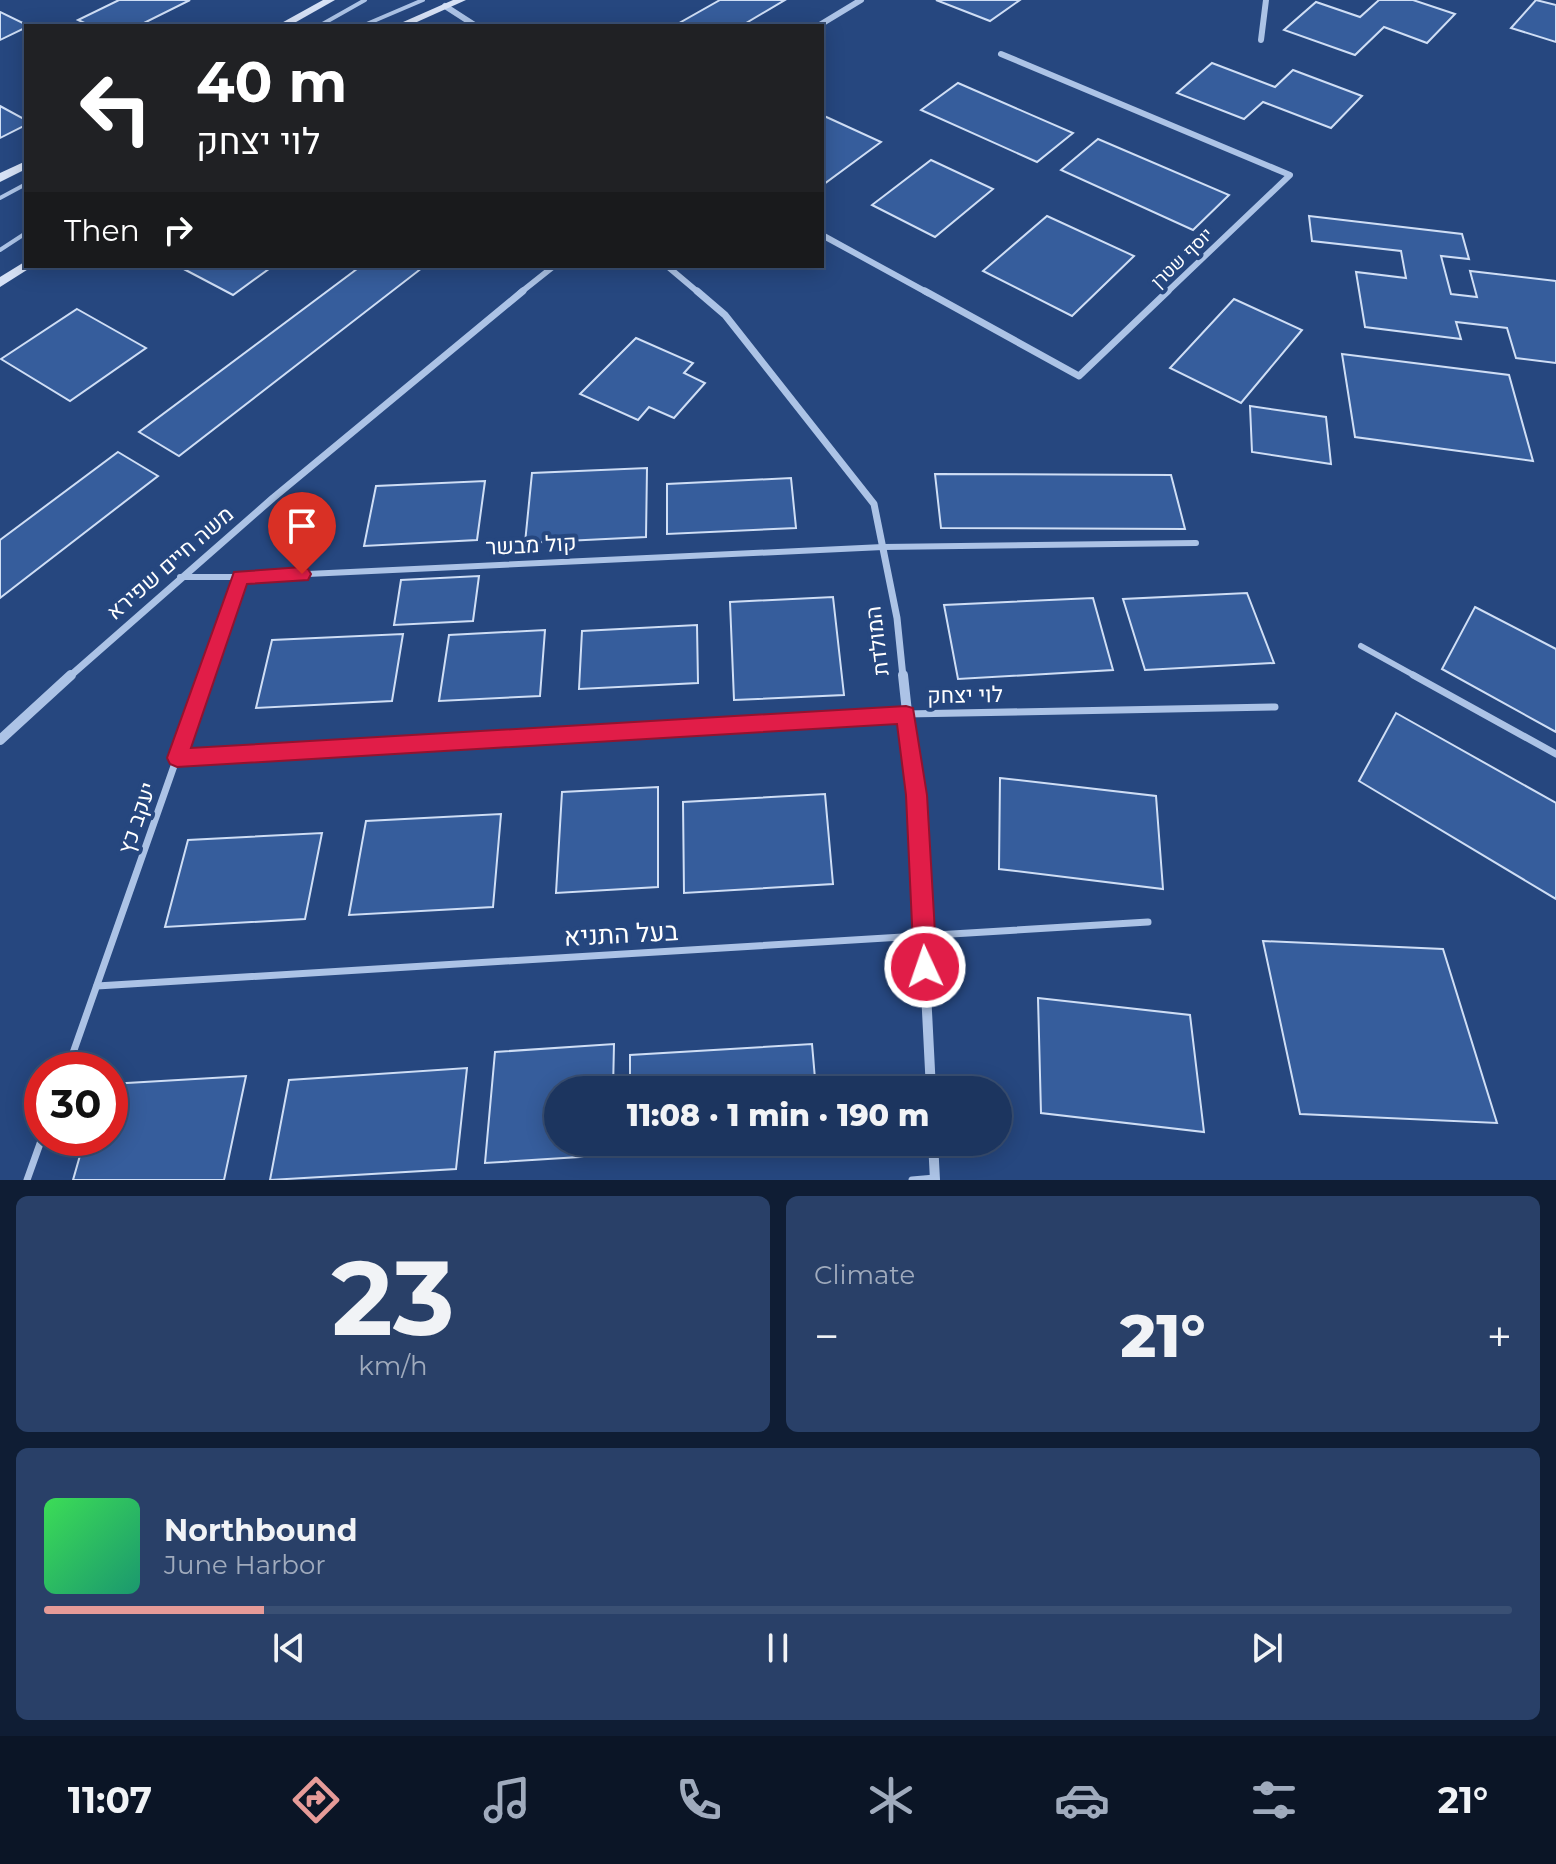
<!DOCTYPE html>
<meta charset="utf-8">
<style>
:root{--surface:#1c355f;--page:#294068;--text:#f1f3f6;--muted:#a0abbd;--line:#3a5074;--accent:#e69b98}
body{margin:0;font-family:Montserrat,Heebo,sans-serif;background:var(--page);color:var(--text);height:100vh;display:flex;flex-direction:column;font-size:30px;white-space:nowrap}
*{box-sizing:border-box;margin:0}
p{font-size:26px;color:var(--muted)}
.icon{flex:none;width:44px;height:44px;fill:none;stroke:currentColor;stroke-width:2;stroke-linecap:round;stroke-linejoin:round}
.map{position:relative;height:1180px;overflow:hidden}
.panel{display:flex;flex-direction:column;gap:16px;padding:16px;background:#0f1d34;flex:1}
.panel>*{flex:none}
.hud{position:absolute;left:24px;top:24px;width:800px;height:244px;border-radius:0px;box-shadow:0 4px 20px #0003,0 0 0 2px var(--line);background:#202124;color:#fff;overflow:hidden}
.speed{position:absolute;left:24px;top:1052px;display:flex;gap:16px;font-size:40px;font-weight:700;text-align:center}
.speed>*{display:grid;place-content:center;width:104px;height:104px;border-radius:50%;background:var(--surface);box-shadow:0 4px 20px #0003,0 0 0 2px var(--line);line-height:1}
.speed .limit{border:12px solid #d22;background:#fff;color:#111}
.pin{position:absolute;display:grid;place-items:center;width:68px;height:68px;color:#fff;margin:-82px -34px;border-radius:50% 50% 50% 0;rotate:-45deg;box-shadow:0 0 8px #0007}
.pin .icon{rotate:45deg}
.me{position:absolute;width:88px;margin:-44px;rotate:357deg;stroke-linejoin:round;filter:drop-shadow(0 0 6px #0008)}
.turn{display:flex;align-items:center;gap:28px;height:168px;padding:0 40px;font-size:36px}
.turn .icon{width:104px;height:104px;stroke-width:2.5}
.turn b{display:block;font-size:56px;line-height:68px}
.then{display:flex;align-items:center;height:76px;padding:0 40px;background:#0003;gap:16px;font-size:30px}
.big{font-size:60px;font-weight:800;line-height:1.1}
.panel .widget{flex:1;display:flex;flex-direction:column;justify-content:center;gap:12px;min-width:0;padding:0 28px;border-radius:12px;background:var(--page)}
.panel .dial{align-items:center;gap:0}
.dial b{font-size:104px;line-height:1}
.song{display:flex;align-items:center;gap:24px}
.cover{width:96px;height:96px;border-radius:12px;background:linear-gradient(135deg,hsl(130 70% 55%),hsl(160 70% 35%))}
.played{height:8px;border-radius:4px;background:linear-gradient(90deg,var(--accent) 15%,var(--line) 15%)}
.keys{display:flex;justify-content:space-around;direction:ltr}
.heat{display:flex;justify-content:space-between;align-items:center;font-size:44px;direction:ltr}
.panel .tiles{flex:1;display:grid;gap:16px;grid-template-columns:1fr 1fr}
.widget:last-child{grid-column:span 2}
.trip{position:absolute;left:544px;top:1076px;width:468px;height:80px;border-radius:40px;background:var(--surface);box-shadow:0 4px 20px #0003,0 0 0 2px var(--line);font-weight:800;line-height:80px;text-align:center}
.tab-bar{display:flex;height:128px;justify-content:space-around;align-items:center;background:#0b1526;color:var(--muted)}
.tab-bar .icon{width:56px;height:56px}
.tab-bar .on{color:var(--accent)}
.tab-bar b{font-size:36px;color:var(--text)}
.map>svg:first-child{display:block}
</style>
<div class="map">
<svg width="1556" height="1180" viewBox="0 0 1556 1180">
<rect width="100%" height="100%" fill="#26477f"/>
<g fill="#365d9c" stroke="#cfdef5" stroke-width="2">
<polygon points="119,0 190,0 138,26 91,26 78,20"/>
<polygon points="720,0 785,0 741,26 674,26"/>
<polygon points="936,0 1020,0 990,21"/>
<polygon points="1379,0 1413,0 1455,14 1427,43 1384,27 1355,55 1284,30 1316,2 1360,17"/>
<polygon points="1536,0 1556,5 1556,42 1511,28"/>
<polygon points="0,12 29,26 0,40"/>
<polygon points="1212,63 1275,87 1293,70 1362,96 1331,128 1263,102 1244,119 1177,93"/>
<polygon points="958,83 1073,133 1037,162 921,110"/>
<polygon points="0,106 26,120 26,125 0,138"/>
<polygon points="822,115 881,142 824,184 822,183"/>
<polygon points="1098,139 1229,195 1193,230 1061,170"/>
<polygon points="931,160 993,189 935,237 872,205"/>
<polygon points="1047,216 1134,256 1072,316 983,271"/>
<polygon points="1309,216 1462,234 1469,259 1441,256 1451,294 1477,297 1470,271 1556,281 1556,363 1516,358 1507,328 1456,322 1461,339 1365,327 1356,272 1406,278 1401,251 1312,241"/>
<polygon points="178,266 273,266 233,295"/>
<polygon points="361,266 422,268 179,456 139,432"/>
<polygon points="1234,299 1302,330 1241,403 1170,368"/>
<polygon points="77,309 146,348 70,401 1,359"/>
<polygon points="636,338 693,363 684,373 705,383 674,418 649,407 638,420 580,394"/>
<polygon points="1342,354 1509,375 1533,461 1355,437"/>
<polygon points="1250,406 1326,417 1331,464 1252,452"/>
<polygon points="118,452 158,476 0,598 0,540"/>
<polygon points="647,468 646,537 525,543 532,473"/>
<polygon points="935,474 1171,475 1185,529 941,528"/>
<polygon points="791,478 796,528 667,534 667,484"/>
<polygon points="485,481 477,540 364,546 376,486"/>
<polygon points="479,576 473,621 394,625 401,580"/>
<polygon points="1247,593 1274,663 1145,670 1123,599"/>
<polygon points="833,597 844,695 734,700 730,602"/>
<polygon points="1093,598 1113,670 958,679 944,605"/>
<polygon points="1475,607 1556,649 1556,732 1442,669"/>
<polygon points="697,625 698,683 579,689 582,631"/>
<polygon points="545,630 540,696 439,701 449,635"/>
<polygon points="403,634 392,701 256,708 272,640"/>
<polygon points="1396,713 1556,803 1556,899 1359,781"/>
<polygon points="1000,778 1156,796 1163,889 999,869"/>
<polygon points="658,787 658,887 556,893 562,792"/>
<polygon points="825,794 833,884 684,893 683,802"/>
<polygon points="501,814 493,907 349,915 366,821"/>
<polygon points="322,833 305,919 165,927 188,840"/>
<polygon points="1263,941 1443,949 1497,1123 1300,1114"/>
<polygon points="1038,998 1190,1015 1204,1132 1041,1113"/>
<polygon points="614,1044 613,1090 558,1090 558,1142 611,1142 611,1155 485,1163 495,1052"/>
<polygon points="812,1044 816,1090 630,1090 630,1055"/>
<polygon points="467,1068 456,1169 270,1180 289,1080"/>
<polygon points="246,1076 224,1180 73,1180 85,1138 110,1138 110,1084"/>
<polygon points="629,1142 762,1142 629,1151"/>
</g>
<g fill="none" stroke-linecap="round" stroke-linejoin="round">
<g stroke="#acc3e6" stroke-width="4">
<polyline points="319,26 365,0"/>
<polyline points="362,26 423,0"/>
<polyline points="0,198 26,184"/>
<polyline points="0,250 26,233"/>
</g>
<g stroke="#acc3e6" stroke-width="6">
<polyline points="180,577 241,577 883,547 1196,543"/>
<polyline points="1361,646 1417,677"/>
<polyline points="206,677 241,577"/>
</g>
<g stroke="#acc3e6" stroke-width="7">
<polyline points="1413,675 1556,754"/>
<polyline points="177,758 906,714 1275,707"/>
<polyline points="97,986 1148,922"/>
<polyline points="67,1070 206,675"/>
<polyline points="27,1180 42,1138"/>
<polyline points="912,1180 935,1178"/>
</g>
<g stroke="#acc3e6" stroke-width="6">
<polyline points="445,6 476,26"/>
<polyline points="818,26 861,0"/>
<polyline points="1261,40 1266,0"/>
<polyline points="1001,54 1290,175 1166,293"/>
<polyline points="822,235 928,293"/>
<polyline points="667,266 699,293"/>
<polyline points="520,293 554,266"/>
</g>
<g stroke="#acc3e6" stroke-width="7">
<polyline points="697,291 725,315 874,504 897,618 903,677"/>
<polyline points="925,291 1079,376 1168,291"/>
<polyline points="69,677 273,498 523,291"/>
</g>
<g stroke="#acc3e6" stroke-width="10">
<polyline points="903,675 916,795 931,1090"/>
<polyline points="0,740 71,675"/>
<polyline points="933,1142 935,1180"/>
</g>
<g fill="#d6e1f5" fill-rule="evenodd">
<polygon points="323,0 335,0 289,26 276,26"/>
<polygon points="453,0 466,0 408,26 394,26"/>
<polygon points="26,161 26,169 0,182 0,173"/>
<polygon points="26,261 26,266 32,266 30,268 0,287 0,277"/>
</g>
</g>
<polygon fill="#e11d48" stroke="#92132f" stroke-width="2" points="302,567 308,569 311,574 308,580 247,584 191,748 906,706 913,708 927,795 937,967 933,975 925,978 917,975 914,967 906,795 897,724 177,767 170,764 167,758 234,572"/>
<g text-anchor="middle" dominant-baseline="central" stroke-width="8" stroke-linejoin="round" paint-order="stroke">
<g font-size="18" fill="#fff" stroke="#26477f">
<text transform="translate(1182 258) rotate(-44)">יוסף שטרן</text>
</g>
<g font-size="22" fill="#fff" stroke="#26477f">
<text transform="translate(531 545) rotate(-3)">קול מבשר</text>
<text transform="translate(170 563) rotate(-41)">משה חיים שפירא</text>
<text transform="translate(877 641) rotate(-97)">המולדת</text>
<text transform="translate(965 695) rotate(-1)">לוי יצחק</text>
<text transform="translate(137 818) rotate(-71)">יעקב כץ</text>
</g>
<g font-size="26" fill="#fff" stroke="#26477f">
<text transform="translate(621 934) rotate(-3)">בעל התניא</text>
</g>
</g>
</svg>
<div class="speed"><div class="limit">30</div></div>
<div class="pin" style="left:302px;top:574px;background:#d93025"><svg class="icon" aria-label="arrive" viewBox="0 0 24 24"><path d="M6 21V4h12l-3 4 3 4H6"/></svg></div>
<svg class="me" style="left:925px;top:967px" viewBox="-20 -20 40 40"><circle r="17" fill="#e11d48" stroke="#fff" stroke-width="3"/><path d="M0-11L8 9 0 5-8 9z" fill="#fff"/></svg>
<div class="trip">11:08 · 1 min · 190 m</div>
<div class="hud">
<div class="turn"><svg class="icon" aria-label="left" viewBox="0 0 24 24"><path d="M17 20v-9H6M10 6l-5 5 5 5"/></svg><div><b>40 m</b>לוי יצחק</div></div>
<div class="then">Then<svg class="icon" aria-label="right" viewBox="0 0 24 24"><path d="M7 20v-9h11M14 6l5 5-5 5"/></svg></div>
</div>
</div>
<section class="panel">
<div class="tiles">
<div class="widget dial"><b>23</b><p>km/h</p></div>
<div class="widget"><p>Climate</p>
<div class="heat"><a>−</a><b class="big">21°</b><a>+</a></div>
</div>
<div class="widget">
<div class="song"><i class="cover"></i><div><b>Northbound</b><p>June Harbor</p></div></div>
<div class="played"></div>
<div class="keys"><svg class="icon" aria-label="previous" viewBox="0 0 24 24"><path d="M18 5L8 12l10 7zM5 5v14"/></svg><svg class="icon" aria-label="pause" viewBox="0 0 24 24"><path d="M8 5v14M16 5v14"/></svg><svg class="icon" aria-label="next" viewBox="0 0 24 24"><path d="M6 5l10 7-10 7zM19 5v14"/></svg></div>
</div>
</div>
</section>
<nav class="tab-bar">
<b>11:07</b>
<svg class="icon on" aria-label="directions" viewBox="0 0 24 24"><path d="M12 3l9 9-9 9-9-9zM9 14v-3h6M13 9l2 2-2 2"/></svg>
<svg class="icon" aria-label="music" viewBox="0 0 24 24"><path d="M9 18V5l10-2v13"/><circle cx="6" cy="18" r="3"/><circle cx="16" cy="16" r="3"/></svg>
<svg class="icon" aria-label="phone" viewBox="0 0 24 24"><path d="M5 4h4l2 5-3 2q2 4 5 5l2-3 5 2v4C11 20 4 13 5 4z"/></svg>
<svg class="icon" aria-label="climate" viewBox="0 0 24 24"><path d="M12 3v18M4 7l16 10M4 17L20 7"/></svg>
<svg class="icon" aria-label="car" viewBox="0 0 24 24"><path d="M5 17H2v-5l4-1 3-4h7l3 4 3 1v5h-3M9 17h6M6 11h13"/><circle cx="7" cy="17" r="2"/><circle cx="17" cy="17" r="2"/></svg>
<svg class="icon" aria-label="filters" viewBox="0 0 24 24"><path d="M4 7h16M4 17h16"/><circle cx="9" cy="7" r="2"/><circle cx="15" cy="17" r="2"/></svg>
<b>21°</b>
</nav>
